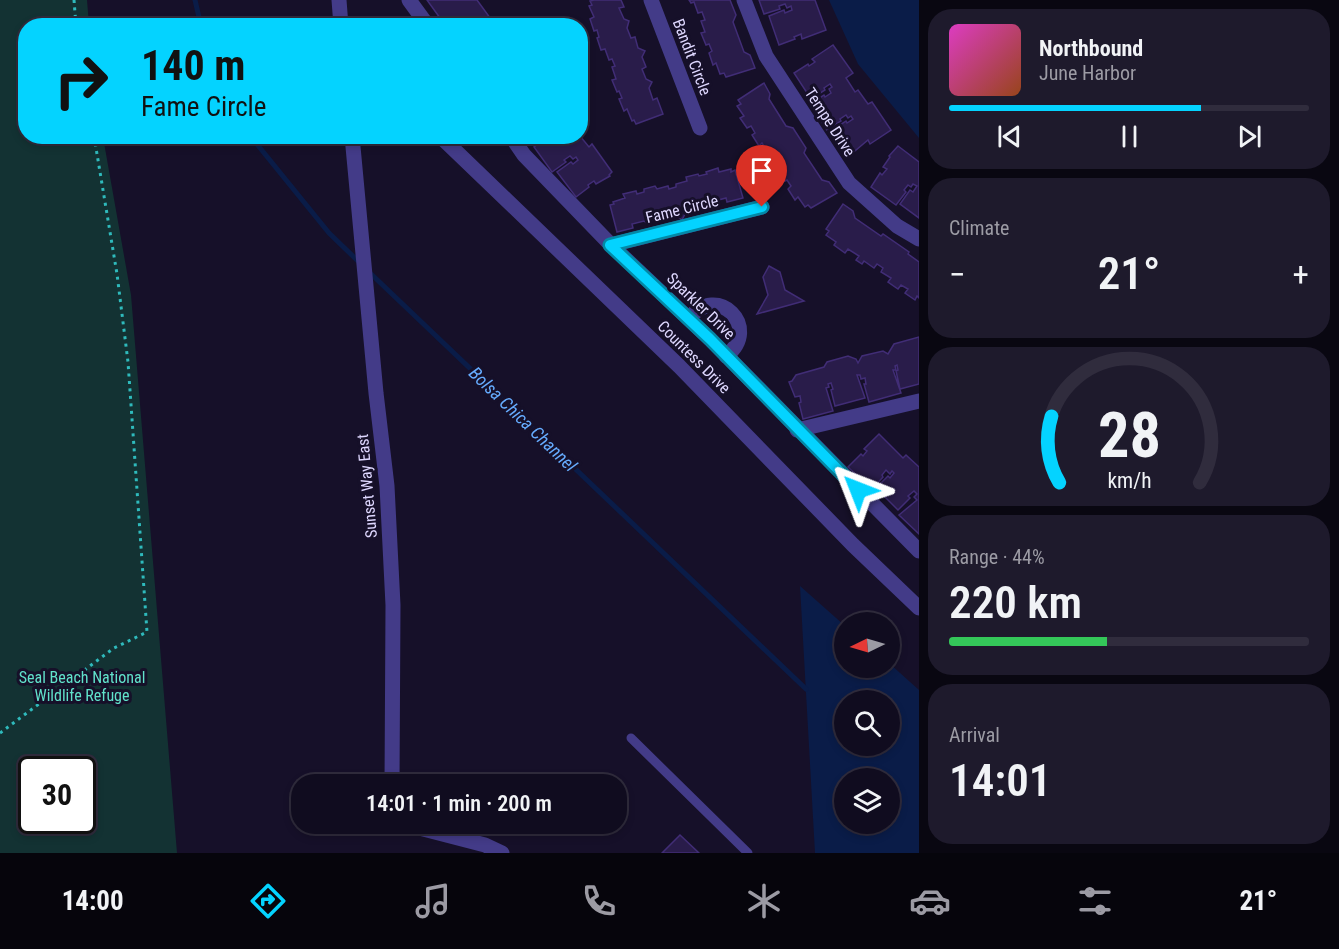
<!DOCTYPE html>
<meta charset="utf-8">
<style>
:root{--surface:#100c1f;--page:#1e1a2c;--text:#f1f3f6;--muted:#9c9ba4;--line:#302c3d;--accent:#04d3ff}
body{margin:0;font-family:"Roboto Condensed",sans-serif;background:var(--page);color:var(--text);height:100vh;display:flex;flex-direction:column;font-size:22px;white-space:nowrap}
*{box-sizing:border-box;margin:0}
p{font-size:20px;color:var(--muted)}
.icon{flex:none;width:33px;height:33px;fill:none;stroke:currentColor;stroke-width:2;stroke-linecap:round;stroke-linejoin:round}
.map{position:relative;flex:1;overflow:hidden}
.side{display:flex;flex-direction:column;gap:9px;padding:9px;background:#090711;width:420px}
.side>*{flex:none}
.guide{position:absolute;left:18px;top:18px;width:570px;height:126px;border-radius:24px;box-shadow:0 3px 9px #0003,0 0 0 2px var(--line);background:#04d3ff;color:#111;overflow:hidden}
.needle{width:39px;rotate:265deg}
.buttons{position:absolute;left:834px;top:612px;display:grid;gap:12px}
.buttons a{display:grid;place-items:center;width:66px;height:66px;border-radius:50%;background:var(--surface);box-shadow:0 3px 9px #0003,0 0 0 2px var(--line);font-size:30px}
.speed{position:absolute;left:18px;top:756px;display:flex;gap:12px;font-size:30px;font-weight:700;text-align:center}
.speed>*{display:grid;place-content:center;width:78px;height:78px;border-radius:50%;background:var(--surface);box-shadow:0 3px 9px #0003,0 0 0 2px var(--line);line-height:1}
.speed .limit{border:3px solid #111;border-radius:9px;background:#fff;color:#111}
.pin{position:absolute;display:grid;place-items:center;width:51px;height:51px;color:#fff;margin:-62px -26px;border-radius:50% 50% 50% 0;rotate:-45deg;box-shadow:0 0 6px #0007}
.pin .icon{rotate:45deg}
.me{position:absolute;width:66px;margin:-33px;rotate:315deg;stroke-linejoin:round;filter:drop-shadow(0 0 4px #0008)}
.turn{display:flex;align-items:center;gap:21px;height:126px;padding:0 24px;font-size:27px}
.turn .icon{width:78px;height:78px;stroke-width:2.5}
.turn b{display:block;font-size:42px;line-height:51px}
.big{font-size:45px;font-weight:600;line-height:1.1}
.side .tile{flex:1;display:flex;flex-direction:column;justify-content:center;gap:9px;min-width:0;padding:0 21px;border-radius:24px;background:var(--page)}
.side .dial{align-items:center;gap:0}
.dial svg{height:156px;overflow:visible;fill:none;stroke:var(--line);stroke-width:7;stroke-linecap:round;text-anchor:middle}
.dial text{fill:var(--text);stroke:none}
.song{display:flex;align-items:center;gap:18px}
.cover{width:72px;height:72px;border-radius:9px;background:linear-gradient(135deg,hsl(310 70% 55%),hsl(20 70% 35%))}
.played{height:6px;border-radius:3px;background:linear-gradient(90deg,var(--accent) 70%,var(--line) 70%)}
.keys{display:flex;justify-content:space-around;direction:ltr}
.heat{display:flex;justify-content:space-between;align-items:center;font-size:33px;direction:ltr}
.charge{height:9px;border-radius:4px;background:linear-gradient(90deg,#34c759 44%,var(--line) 0)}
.trip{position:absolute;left:291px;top:774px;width:336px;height:60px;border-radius:24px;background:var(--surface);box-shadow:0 3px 9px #0003,0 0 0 2px var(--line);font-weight:600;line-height:60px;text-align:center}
.dock{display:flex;height:96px;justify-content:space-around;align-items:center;background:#06050c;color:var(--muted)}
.dock .icon{width:42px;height:42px}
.dock .on{color:var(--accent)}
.dock b{font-size:27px;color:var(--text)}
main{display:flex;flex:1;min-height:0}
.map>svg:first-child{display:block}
</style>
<main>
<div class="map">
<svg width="919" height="853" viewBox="0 0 919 853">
<rect width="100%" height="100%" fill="#161029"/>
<path fill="#133233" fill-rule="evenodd" d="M0,0h87l2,25 -63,1v110l77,1 28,158 46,558h-177zM32,770h50v50h-50z"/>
<g fill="#0a1c48" fill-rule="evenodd">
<polygon points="829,0 919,0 919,138 858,64"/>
<path d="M800,586l44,39v43h46v-4l29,26v163h-104zM844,700h46v46h-46zM844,778h46v46h-46z"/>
</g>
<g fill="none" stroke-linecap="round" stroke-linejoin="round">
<g stroke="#0a1c48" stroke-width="5">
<polyline points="195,0 201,26"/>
<polyline points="253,136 256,143 329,233 360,263"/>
<polyline points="369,272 806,689"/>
</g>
</g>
<g fill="#291c4a" stroke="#412d76" stroke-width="1.5">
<polygon points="427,0 477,0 493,22 497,19 502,26 442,26 438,20 440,18"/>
<polygon points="594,0 621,0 624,7 619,8 624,19 629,21 627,28 631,38 635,37 638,48 645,51 642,57 646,67 642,69 646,79 652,82 649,88 653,100 657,98 663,114 636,124 634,120 632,121 627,109 624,111 619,99 622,98 619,91 617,92 612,80 616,79 612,67 615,66 612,59 609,60 605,49 601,50 597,38 599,37 597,30 594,31 590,19 594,17 589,6 592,5 590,1"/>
<polygon points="689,0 730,0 736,15 733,22 744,52 750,55 755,68 726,77 724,73 720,74 716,63 713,65 709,53 712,51 709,44 706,45 701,33 705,32 701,21 705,20 702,12 698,13 694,2 691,3"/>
<polygon points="759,0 815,0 826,30 802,39 801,34 794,37 795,39 779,45 769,16 784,10 785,13 792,10 791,6 787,8 785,4 779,6 780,9 764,14"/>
<polygon points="833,45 853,73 846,78 855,92 858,90 868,104 872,102 891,130 870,144 868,140 849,156 832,130 846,121 847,123 853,119 851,116 848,118 846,115 840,119 841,121 827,130 810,104 824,95 825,97 831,93 829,89 832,87 830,84 824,88 825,90 811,99 794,73 808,64 809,66 815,62 812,59"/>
<polygon points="764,83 770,94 769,99 786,126 793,128 806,148 804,153 822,180 829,182 837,193 811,208 808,205 805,207 798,197 795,200 788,189 791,186 787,180 783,182 776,172 779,170 773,160 776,158 772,151 768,153 762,143 759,146 752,135 755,133 751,126 747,128 740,118 744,116 737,106 741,104 738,100"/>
<polygon points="551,136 580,136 589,147 592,144 612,172 609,175 610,176 596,184 594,181 588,185 589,187 576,197 557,172 571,162 573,164 578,160 576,157 573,159 570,156 564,160 566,162 552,172 534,147 547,137 549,138"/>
<polygon points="898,146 919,162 919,218 900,204 910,190 913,192 917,186 913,184 911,187 908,185 904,190 906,192 896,205 871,187 880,173 882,175 887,169 883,167 890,157 889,156"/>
<polygon points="718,168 719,172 731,169 731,172 735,170 743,198 727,202 726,198 715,201 712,207 706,204 697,206 698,210 685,214 682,220 676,216 665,220 664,216 653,219 649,225 644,221 632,224 633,228 617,232 610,205 614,204 613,202 625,198 623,194 636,191 637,194 644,192 644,189 655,186 657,189 668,186 669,189 676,187 676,184 687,181 686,177 698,174 699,176 707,174 706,172"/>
<polygon points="843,204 853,211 855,218 881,236 883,234 909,252 908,254 919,262 919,298 917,296 915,300 905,293 908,289 901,285 898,289 888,282 891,278 881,272 883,268 877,264 874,268 864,261 862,264 856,260 859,256 848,249 845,253 834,245 836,242 826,235 829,231 826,229"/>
<polygon points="769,266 780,272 785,290 804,301 757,314 768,295 763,277"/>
<polygon points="919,337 919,384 900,389 896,371 898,370 897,365 895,366 896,370 893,370 901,393 869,402 864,384 866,384 865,378 861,379 860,375 857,375 865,398 835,406 831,390 833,389 831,383 828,384 829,387 826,388 833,411 803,419 799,403 801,402 800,396 795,397 789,382 792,381 796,375 824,367 827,362 848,356 856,359 858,363 862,356 883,351 888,354 894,344"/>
<polygon points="879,434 903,458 906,455 919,467 919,534 899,515 917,500 914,497 917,494 914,491 908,496 910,498 898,510 876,488 888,476 890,478 894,473 892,471 890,474 886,470 882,475 883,477 872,489 848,467 861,454 863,456 867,451 864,449"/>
<polygon points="680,835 699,853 662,853"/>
</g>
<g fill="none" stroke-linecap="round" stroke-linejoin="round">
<g stroke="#2fbabc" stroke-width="3" stroke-dasharray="3 4.5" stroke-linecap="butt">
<polyline points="74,0 76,26"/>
<polyline points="0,733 114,648 147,632 128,362 117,274 94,136"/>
</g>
<polyline stroke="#433b88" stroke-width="9" points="631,738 748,853"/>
<g stroke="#433b88" stroke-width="15">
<polyline points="409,0 428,26"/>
<polyline points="651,0 700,128"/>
<polyline points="744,0 766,56 849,183 897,226 919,239"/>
<polyline points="352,136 376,393 387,486 393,605 392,784"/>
<polyline points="511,136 524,155 611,245 710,339 919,551"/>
<polyline points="611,245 762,207"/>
<path d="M689,319c27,-37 74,8 37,37"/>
<polyline points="797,430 919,401"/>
<polyline points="404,824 485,845 502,853"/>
</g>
<g stroke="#433b88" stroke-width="15">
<polyline points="339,0 341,26"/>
<polyline points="440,136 679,366 853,545 919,608"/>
</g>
</g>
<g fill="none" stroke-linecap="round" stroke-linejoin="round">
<g stroke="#0389a6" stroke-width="15">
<polyline id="route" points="762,207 610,245 710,339 858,490"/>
</g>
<use href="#route" stroke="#04d3ff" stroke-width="10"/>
</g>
<g text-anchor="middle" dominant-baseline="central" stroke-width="6" stroke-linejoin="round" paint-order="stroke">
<g font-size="16" fill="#dfd8ff" stroke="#161029">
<text transform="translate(692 57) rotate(69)">Bandit Circle</text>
<text transform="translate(830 122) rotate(57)">Tempe Drive</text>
<text transform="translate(682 209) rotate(-14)">Fame Circle</text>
<text transform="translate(701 306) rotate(44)">Sparkler Drive</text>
<text transform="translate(694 357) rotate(45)">Countess Drive</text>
<text transform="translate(367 486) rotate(-95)">Sunset Way East</text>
</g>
<g font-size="16" fill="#61e2cb" stroke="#161029">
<text x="82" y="677">Seal Beach National<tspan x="82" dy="18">Wildlife Refuge</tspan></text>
</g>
<g font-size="18" font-style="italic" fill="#66acff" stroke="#161029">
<text transform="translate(523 419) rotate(44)">Bolsa Chica Channel</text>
</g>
</g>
</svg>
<div class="buttons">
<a><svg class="needle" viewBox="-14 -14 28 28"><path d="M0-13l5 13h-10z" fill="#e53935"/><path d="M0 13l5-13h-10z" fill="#9c9ba4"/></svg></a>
<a><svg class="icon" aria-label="search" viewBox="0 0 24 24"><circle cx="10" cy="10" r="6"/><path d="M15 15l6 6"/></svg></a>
<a><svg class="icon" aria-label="layers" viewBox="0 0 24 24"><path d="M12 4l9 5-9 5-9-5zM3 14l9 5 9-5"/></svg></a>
</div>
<div class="speed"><div class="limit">30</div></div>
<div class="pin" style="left:762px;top:207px;background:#d93025"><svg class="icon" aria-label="arrive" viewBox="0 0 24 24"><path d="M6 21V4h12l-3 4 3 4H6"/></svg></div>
<svg class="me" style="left:858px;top:490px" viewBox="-20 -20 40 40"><path d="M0-17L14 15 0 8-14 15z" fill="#04d3ff" stroke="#fff" stroke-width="4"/></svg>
<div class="trip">14:01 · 1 min · 200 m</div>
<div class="guide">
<div class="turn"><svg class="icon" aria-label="right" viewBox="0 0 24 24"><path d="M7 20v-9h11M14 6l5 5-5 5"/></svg><div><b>140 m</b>Fame Circle</div></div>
</div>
</div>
<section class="side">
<div class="tile">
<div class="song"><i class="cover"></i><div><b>Northbound</b><p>June Harbor</p></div></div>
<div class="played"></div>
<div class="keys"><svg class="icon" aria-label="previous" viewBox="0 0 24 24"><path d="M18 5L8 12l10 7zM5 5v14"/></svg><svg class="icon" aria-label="pause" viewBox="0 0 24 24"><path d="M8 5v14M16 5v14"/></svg><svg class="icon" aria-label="next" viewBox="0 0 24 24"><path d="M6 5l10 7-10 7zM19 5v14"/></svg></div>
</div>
<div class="tile"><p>Climate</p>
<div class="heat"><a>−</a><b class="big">21°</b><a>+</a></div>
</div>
<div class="tile dial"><svg viewBox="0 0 100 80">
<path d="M14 69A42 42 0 1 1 86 69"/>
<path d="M14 69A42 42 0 0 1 10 35" stroke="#04d3ff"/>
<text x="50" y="56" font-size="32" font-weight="700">28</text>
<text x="50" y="72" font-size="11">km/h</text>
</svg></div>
<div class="tile"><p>Range · 44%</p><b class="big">220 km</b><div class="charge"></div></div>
<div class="tile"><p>Arrival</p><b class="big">14:01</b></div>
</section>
</main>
<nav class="dock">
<b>14:00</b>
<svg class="icon on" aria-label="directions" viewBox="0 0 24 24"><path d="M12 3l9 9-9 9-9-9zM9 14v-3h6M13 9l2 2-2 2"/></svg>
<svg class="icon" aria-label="music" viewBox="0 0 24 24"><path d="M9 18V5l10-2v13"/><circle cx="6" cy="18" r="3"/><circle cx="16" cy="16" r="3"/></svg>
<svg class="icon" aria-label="phone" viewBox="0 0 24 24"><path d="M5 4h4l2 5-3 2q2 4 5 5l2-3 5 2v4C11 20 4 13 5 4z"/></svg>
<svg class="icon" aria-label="climate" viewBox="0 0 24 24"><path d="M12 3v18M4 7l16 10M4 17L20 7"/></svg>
<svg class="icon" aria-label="car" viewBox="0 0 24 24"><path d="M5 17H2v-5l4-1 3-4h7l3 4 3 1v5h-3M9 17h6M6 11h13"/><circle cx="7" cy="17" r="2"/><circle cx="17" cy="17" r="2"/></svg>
<svg class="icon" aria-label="filters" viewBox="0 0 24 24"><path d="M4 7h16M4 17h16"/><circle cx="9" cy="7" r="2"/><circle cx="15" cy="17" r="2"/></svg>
<b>21°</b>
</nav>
